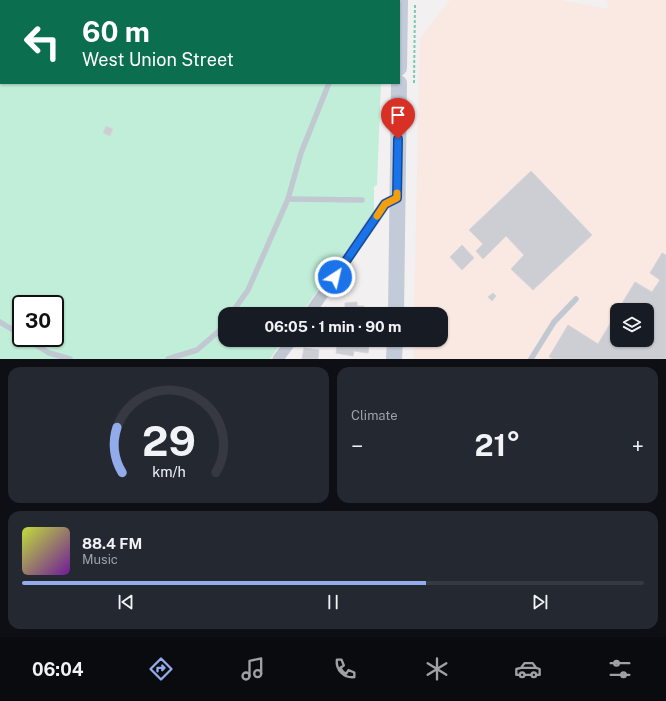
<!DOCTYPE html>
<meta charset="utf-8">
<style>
:root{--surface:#171b24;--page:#242831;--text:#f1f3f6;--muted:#9ea1a6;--line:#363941;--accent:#92abeb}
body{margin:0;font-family:"Public Sans",sans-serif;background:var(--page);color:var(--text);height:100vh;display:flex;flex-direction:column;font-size:15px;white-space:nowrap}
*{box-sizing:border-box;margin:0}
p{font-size:13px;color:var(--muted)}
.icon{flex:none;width:22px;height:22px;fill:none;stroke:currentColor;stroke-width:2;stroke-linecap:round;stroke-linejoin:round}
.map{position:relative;height:359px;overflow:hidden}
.details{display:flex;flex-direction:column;gap:8px;padding:8px;background:#0d0f14;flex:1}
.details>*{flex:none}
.hud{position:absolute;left:0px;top:0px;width:400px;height:84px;box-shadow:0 1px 3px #0004;background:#0b6e4f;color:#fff;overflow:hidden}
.tools{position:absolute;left:610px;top:303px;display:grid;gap:8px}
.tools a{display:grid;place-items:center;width:44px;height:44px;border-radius:8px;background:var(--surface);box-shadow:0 1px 3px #0004;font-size:20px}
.speed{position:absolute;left:12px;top:295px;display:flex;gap:8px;font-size:20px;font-weight:700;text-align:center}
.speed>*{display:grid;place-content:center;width:52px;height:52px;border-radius:50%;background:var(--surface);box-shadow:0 1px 3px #0004;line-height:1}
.speed .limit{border:2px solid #111;border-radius:6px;background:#fff;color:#111}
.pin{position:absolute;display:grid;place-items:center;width:34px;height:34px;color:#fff;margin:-41px -17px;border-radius:50% 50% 50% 0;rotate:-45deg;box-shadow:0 0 4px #0007}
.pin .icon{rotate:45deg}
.me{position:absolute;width:44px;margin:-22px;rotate:35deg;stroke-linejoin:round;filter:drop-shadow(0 0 3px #0008)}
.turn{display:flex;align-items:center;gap:14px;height:84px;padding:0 16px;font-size:18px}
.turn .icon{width:52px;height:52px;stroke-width:2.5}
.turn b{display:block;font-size:28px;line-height:34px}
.big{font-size:30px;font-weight:700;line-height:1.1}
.details .widget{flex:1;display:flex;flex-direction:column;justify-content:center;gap:6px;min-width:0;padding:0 14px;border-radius:12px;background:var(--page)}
.details .dial{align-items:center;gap:0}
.dial svg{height:104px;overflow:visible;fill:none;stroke:var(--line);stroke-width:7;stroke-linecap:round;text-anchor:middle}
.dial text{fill:var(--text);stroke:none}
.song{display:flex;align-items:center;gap:12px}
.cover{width:48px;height:48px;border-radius:6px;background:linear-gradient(135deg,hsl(70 70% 55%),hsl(280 70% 35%))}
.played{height:4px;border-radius:2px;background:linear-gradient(90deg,var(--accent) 65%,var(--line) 65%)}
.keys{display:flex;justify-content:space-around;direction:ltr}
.heat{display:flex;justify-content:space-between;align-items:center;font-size:22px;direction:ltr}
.details .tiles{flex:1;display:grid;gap:8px;grid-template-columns:1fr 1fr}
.widget:last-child{grid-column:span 2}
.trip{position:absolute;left:218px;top:307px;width:230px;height:40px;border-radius:12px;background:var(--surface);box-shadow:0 1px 3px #0004;font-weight:700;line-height:40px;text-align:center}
.dock{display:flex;height:64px;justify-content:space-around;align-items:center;background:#090b0e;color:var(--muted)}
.dock .icon{width:28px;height:28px}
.dock .selected{color:var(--accent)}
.dock b{font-size:18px;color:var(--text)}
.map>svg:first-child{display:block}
</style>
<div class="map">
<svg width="666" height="359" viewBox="0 0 666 359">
<rect width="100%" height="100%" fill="#f2f0f0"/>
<path fill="#fae8e2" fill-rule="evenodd" d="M450,0h110l50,9 -4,-9h60v359h-253l1,-19h27v-26h-27l6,-276zM617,310h30v30h-30z"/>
<path fill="#c0eed9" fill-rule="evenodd" d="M0,0h384l-383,1v82h380l-4,102 -3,2v24l-73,103h-76v26h58l-13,19h-270zM21,304h34v34h-34z"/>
<g fill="#cdced4" stroke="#d4d5db">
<polygon points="106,126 113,129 110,136 103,133"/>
<polygon points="531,171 592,235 533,290 511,269 524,255 506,236 483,259 476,251 483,244 469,230"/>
<polygon points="462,245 474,258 462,270 450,257"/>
<polygon points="662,253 666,255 666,359 553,359 549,357 568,325 598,344 617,312 617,340 647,340 647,310 618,310 635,282 652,292 660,280 650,273"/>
<polygon points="493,293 496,296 492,301 488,297"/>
<polygon points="357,302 357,306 364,306 364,310 367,310 367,314 345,314 345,303"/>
<polygon points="325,307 335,311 334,314 323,314"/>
<polygon points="338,340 370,340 368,353 354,351 353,356 336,353"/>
<polygon points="304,348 319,350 318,359 302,359"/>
</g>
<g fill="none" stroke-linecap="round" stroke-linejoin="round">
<polyline stroke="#79cbb0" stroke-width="2" stroke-dasharray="3 2" stroke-linecap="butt" points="414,83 415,5"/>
<g stroke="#c1c8d1" stroke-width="5.5">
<polyline points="17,1 17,0"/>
<polyline points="361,1 361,0"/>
<polyline points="0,14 1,13"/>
<polyline points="288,199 362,200"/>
<polyline points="231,314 248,290 288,199 301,153 329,83"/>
<polyline points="0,322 21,335"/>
<polyline points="25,338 49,353 70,359"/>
<polyline points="168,359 197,350 219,331 225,323"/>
<polyline points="531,359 554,322 576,299"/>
</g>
<g stroke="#c1c8d1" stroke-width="11">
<polyline points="309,314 385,204 397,198"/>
<polyline points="278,359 292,340"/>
</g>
<g stroke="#c3cad8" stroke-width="16">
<polyline points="399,68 400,0"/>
<polyline points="396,314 399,83"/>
<polyline points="394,359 395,340"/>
</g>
</g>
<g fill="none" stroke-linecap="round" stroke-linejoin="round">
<g stroke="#114b97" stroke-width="10">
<polyline id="route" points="335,277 385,204 397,198 398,139"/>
</g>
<use href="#route" stroke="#1a73e8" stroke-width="7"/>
<polyline stroke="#f59e0b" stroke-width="7" points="377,216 385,204 397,198 397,193"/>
</g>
</svg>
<div class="tools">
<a><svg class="icon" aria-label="layers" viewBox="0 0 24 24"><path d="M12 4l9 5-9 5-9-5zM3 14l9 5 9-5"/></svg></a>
</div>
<div class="speed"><div class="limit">30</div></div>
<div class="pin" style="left:398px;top:139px;background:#d93025"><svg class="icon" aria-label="arrive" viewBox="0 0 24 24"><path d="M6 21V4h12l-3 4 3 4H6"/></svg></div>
<svg class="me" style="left:335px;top:277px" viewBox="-20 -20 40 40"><circle r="17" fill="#1a73e8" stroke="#fff" stroke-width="3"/><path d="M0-11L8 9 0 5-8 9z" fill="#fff"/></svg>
<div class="trip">06:05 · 1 min · 90 m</div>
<div class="hud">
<div class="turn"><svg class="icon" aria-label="left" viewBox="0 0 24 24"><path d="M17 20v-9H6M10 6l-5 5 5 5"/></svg><div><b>60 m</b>West Union Street</div></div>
</div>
</div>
<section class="details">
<div class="tiles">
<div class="widget dial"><svg viewBox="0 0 100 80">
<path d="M14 69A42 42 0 1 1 86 69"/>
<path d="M14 69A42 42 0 0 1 10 34" stroke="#92abeb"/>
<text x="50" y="56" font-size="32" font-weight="700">29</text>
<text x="50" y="72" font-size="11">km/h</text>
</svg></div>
<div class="widget"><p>Climate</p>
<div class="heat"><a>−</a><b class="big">21°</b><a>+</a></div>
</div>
<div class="widget">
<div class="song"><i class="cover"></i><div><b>88.4 FM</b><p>Music</p></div></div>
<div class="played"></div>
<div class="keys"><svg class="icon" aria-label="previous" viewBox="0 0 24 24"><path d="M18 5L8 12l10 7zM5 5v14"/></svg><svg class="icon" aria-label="pause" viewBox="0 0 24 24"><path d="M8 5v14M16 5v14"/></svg><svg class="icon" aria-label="next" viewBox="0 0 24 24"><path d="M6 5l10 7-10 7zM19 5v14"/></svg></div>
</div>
</div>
</section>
<nav class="dock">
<b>06:04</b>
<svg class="icon selected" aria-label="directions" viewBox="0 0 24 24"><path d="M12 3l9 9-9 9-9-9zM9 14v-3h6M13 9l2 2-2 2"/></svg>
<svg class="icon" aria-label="music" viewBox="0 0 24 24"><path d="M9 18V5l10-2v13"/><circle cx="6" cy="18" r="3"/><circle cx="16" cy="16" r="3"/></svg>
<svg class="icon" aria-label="phone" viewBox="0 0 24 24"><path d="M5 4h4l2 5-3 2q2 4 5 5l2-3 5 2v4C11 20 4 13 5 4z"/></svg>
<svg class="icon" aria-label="climate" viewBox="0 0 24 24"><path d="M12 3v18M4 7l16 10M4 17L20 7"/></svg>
<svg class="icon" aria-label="car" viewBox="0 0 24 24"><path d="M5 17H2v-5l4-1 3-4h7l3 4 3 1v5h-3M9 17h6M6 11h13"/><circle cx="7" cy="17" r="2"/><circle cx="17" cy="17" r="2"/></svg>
<svg class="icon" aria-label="filters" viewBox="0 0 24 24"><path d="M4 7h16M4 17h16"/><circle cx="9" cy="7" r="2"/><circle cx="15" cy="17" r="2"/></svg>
</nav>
